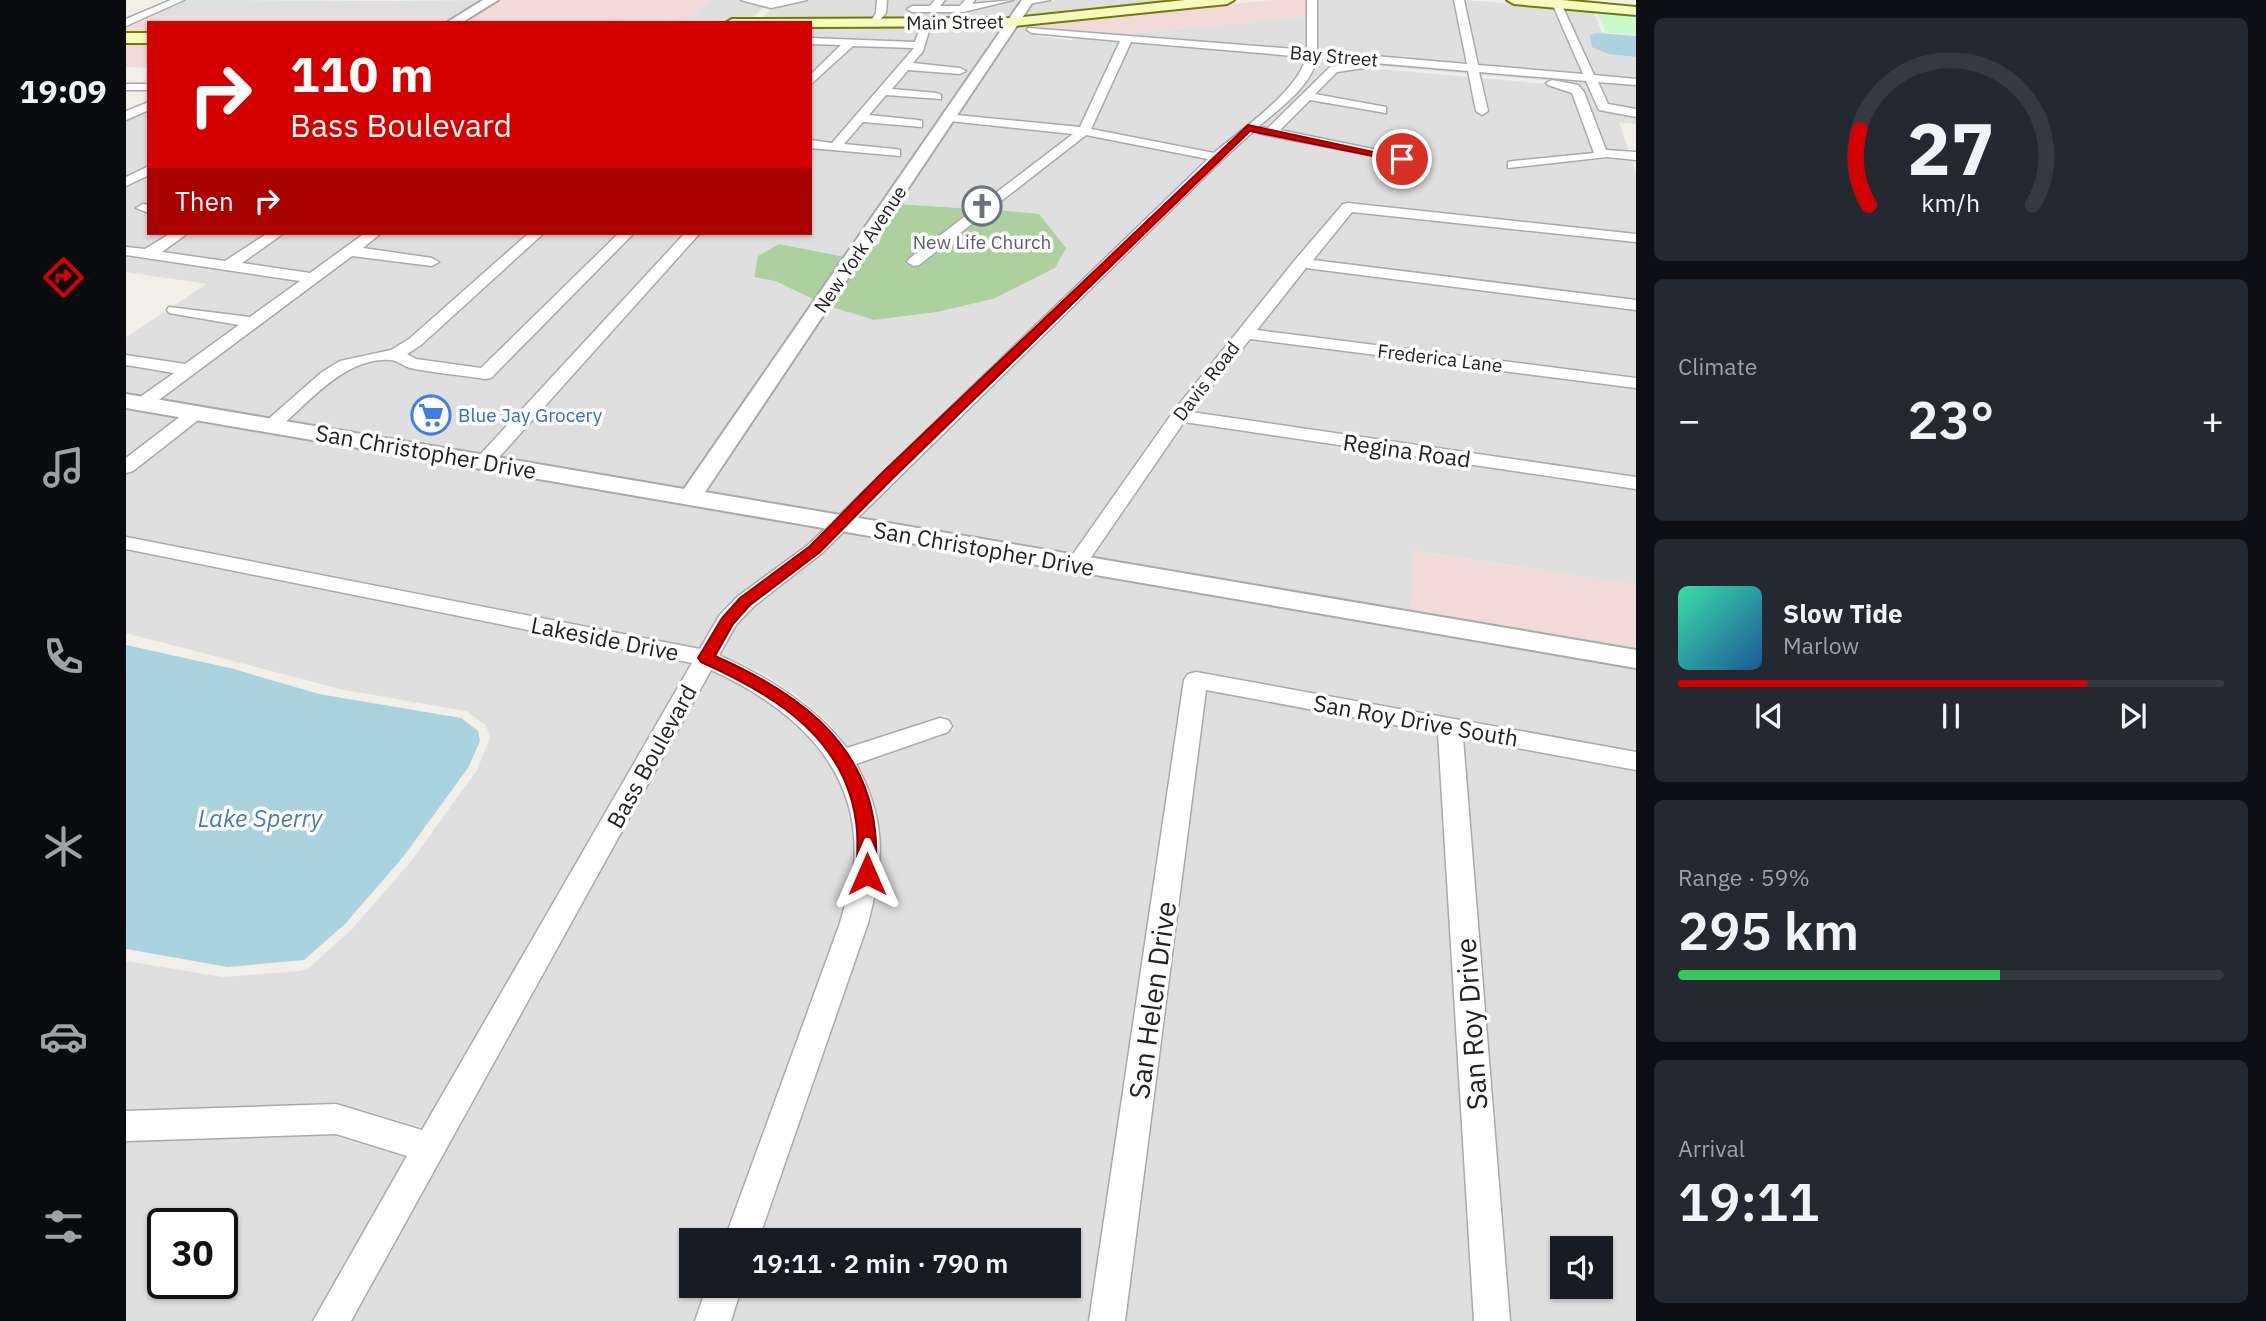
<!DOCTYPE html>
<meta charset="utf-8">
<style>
:root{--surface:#171b24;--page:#242831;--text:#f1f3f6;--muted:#9ea1a6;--line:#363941;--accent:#d40000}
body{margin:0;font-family:"IBM Plex Sans",sans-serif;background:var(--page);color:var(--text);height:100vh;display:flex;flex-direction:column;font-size:26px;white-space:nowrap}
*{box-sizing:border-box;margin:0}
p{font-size:23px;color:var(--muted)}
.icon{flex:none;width:38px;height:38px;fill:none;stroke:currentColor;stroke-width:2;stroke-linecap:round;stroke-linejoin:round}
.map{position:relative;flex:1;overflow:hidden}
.details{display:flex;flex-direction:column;gap:18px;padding:18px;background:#0d0f14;width:630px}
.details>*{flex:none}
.guide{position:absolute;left:21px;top:21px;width:665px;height:214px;border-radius:0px;box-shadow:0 2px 5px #0004;background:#d40000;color:#fff;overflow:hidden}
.controls{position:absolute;left:1424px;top:1236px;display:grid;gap:14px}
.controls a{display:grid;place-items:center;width:63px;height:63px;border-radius:0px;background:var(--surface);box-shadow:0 2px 5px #0004;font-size:35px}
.speed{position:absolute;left:21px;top:1208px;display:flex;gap:14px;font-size:35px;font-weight:700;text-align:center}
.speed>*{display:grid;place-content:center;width:91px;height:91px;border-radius:50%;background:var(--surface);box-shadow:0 2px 5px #0004;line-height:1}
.speed .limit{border:4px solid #111;border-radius:10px;background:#fff;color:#111}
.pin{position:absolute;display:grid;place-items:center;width:60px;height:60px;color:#fff;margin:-30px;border:4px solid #fff;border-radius:50%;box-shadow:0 2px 7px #0007}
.me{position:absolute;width:77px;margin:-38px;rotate:0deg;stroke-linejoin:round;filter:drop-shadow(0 0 5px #0008)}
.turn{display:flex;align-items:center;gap:24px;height:147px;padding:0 28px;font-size:32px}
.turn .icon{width:91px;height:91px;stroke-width:2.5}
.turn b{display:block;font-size:49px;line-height:60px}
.then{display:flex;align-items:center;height:66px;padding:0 28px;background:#0003;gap:14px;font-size:26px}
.big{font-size:52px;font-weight:600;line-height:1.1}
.details .tile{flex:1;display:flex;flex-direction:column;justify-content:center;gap:10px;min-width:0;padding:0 24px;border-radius:10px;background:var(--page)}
.details .dial{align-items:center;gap:0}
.dial svg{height:182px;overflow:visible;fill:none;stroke:var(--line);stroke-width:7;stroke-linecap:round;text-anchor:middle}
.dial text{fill:var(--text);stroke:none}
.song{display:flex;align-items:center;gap:21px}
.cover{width:84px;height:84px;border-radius:10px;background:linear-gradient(135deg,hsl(160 70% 55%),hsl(210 70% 35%))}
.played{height:7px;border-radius:4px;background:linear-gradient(90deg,var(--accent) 75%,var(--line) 75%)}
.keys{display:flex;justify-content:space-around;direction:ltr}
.heat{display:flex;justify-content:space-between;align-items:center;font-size:38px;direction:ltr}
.charge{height:10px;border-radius:5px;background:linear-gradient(90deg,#34c759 59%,var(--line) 0)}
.trip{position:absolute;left:553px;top:1228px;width:402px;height:70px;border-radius:0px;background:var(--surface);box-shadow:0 2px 5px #0004;font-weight:600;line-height:70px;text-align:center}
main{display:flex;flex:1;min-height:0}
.tab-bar{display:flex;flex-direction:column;width:126px;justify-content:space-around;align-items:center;background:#090b0e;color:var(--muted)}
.tab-bar .icon{width:49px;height:49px}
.tab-bar .on{color:var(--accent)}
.tab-bar b{font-size:32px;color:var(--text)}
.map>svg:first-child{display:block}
</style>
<main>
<nav class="tab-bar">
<b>19:09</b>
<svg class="icon on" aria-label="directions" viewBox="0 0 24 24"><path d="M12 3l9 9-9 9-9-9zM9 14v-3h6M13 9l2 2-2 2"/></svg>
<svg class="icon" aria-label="music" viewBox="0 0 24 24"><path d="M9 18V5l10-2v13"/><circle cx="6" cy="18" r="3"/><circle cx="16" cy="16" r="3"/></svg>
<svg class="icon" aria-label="phone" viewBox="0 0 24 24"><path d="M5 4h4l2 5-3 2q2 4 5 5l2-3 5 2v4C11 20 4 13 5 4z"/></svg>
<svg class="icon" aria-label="climate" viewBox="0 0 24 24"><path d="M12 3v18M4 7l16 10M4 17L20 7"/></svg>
<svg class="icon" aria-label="car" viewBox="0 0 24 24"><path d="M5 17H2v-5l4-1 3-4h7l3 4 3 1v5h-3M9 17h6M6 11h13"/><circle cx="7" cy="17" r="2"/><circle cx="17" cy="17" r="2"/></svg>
<svg class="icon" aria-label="filters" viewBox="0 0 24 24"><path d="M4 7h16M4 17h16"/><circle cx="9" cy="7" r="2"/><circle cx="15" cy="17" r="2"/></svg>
</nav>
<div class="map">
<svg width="1510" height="1321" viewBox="0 0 1510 1321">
<rect width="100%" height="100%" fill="#f2efe9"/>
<g fill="#e0dfdf" fill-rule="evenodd">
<polygon points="57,0 256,1 362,0 333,16 23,15"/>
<polygon points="584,0 613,0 639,6 626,18 562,20"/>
<polygon points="681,0 751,0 751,9 747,18 635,18 648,7 666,5"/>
<polygon points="760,0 897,0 886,16 757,18"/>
<polygon points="931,0 1049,0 896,16 904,4"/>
<polygon points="1190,0 1329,0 1341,66 1191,53"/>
<polygon points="1338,0 1428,7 1456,76 1352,67"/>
<polygon points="1437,8 1467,11 1476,32 1480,34 1471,33 1477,50 1482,54 1510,57 1510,80 1467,77"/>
<polygon points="1182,16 1181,52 988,35"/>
<polygon points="903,23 906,29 901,31 908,32 910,36 944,40 970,37 995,39 953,128 830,116 890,24"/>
<polygon points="880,25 724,253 714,256 653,244 628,277 649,281 691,301 561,490 371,457 574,233 684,233 684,147 773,156 775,152 717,145 737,121 796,126 798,122 741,116 760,94 815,99 817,95 763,90 782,68 837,74 840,71 785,65 803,28"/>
<polygon points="684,27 794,28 790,43 684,39"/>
<polygon points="1005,40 1180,55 1178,68 1159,92 1087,154 964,129"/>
<polygon points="684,43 718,44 684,76"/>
<polygon points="728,44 789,46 706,144 684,142 684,87"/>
<polygon points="1190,56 1342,69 1344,74 1229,64 1211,65 1203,68 1142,129 1130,127 1169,94 1182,79"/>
<polygon points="1231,67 1345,77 1351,112 1362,113 1356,78 1431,85 1447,92 1469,154 1380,163 1385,168 1482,159 1481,156 1505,158 1510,172 1510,235 1216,204 1046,411 944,557 727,520 1125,131 1281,162 1283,158 1153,131 1184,99 1260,113 1262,109 1188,96 1213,70"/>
<polygon points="1353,70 1459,79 1470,106 1510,115 1510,124 1493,122 1504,154 1480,151 1458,93 1431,81 1355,75"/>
<polygon points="1471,80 1510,84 1510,111 1483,106"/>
<polygon points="23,108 23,166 0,179 0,119"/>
<polygon points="827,120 949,132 849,209 771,204"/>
<polygon points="960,133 1083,158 709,516 577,492 702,306 748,320 811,312 867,299 874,210 863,209"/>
<polygon points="23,173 23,205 17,205 8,210 23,212 23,233 49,233 21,250 0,247 0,186"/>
<polygon points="1227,210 1510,241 1510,302 1184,261"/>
<polygon points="62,233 144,233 102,261 32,251"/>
<polygon points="157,233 241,233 186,273 113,263"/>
<polygon points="254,233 404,233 263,357 281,367 361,379 508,233 560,233 356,455 29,400 225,255 308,266 315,260 233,249"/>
<polygon points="418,233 495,233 356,369 291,359 279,353 295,343"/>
<polygon points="0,254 177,280 127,317 48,306 39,312 117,325 62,365 0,355 0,337 81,284 0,272"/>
<polygon points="1179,267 1510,309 1510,379 1129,330"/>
<polygon points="1123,337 1510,388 1510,478 1064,413"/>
<polygon points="0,365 51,374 16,398 0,395"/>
<polygon points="0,406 57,416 0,461"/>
<polygon points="70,419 699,527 575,649 0,536 0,474"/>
<polygon points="1058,422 1510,488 1510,585 1289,551 1284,614 963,560"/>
<polygon points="716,530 1510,667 1510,753 1061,671 965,1321 603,1321 616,1286 943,1286 943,1241 631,1241 740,926 752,876 752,826 743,790 730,764 828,730 819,715 721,748 703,723 669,694 634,672 593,654 610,624 626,605 677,569"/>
<polygon points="0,550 566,664 299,1128 219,1105 143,1106 48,1112 0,1111 0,961 97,977 175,971 184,967 226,929 286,860 351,770 364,738 360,725 340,711 218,690 0,633"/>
<polygon points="584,669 621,686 654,707 686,735 705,763 720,796 729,831 729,874 716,921 600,1241 565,1241 565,1286 583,1286 570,1321 221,1321"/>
<polygon points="1080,690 1313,733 1350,1321 998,1321"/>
<path d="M1336,737l174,32v552h-127zM1437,1248h38v38h-38z"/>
<path d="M202,1134l80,24 -94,163h-188v-180zM37,1223h59v60h-59z"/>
</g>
<g fill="#f2dad9">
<polygon points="371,0 584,0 562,20 331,23"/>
<polygon points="1147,0 1182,0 1182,16 988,35 906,29 903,23"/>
<polygon points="23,15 301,15 333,16 322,23 23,23 23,32 0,32 0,25"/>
<polygon points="0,43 23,43 23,68 0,67"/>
<polygon points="1288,551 1510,585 1510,652 1284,614"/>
</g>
<g fill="#add19e">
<polygon points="771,204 849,209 779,263 789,266 863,209 913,214 940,248 929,268 867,299 811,312 748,320 702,306 741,248 753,244 758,225"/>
<polygon points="653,244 714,256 724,253 691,301 649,281 628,277 632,256"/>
</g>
<polygon fill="#c8facc" points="1471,11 1510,14 1510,35 1480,33"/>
<g fill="#aad3df">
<polygon points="1471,33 1510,36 1510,57 1482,54 1466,47 1464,35"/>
<polygon points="0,645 108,669 193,694 335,718 352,731 354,741 342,768 277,857 219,924 178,960 102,967 0,949"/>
</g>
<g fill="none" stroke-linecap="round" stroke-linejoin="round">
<g stroke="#a9a9a9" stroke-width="3">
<g id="minor">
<polygon points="45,0 58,0 0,26 0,19"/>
<polygon points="615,0 681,0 645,8"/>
<polygon points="751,0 761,0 760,13 749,25 744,22 750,13"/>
<polygon points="809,0 819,0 814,6 834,6 839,0 849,0 846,4 887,0 837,12 786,12 781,9 786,6 804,6"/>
<polygon points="900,0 924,0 897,5 895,3"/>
<path d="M1181,0h10v51l150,13 -13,-64h10l14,65 105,9 -31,-71 8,-2 34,74 42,4v6l-38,-3 10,22 28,5v8l-37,-7 -13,-29 -107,-9 9,39 -6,4 -6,-4 -8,-40 -151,-13c-6,29 -37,50 -59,69l10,1 62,-61 30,-4 4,1v4l-27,4 -22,22 71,13v6l-76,-13 -30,30 127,26v6l-136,-26 -13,-3 -1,-5 -35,32 -400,393 -69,54 -17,18 -17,30c50,23 93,49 128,93l93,-30 8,2 4,6 -4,6 -92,32c31,57 28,98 12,159l-110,318h-34l116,-318c5,-19 12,-38 14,-58 8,-98 -62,-158 -143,-195l-360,651h-38l94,-165 -71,-22 -210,7v-30l210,-7 86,26 270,-467 -566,-114v-12l574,112 19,-33 18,-19 71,-52 400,-386 -122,-24 -167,130 -5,1 -7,-4 2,-3 164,-125 -123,-13 -6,-4 2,-3 134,13 40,-86 -88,-8 -5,-3 1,-2 279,22zM1005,42l175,15c-7,34 -65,72 -92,96l-123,-24z"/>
<polygon points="800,21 805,24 797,51 787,63 834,68 840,71 834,74 782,70 766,89 811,93 815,95 815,99 760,95 743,115 792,120 796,121 796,127 737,122 718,144 769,149 774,150 774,156 684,148 684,140 706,143 788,48 727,46 684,85 684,75 715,45 684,44 684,38 789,42 795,24"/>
<polygon points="1426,80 1452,85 1458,92 1480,150 1510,152 1510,160 1481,157 1382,168 1382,162 1387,161 1468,153 1446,93 1422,85 1420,83"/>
<rect x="0" y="84" width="23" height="6"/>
<polygon points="23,102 23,110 0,120 0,111"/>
<polygon points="23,166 23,175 0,186 0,177"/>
<polygon points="1222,203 1510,234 1510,242 1226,212 1187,260 1510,300 1510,310 1180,268 1131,330 1510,378 1510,388 1124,339 1065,412 1510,477 1510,489 1058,422 957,569 943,569 940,564 1047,412 1169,260 1217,204"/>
<polygon points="17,204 23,205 23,213 10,208"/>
<polygon points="45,233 62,233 36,252 99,261 142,233 158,233 116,263 184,273 239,233 255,233 237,248 306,258 313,262 306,266 226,256 22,408 10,408 7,404 10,400 48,373 0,365 0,355 59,364 113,325 43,313 41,310 43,307 124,317 174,281 0,255 0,247 19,249"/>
<path d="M403,233h15l-123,112 -14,9 9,5 65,9 138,-135h15l-143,145 -6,1c-25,-4 -51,-6 -75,-11 -7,-2 -13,-8 -20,-8 -45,-3 -82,43 -113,70h-12l-3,-4 3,-4 57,-50 18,-11 51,-11 18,-11z"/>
<polygon points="559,233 574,233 366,465 352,465 350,461 352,457"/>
<polygon points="70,408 79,413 76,417 7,471 0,473 0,458 64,409"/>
<polygon points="1070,672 1510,752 1510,770 1337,738 1384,1321 1348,1321 1312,733 1080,690 999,1321 963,1321 1058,680 1062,674"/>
<polygon points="581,1286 616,1286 605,1321 569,1321"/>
</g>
</g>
<g stroke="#a9a9a9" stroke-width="4">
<g id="tertiary">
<polygon points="357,0 372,0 335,23 320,23"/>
<polygon points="896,0 908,0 579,492 1510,650 1510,668 0,408 0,394 558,489"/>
</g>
</g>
<g stroke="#707d05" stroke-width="4">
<g id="secondary">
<polygon points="1059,0 1108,0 1101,4 887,26 684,27 684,23 599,23 606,19 887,18"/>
<polygon points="1381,0 1436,0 1510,7 1510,15 1388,4"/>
<rect x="0" y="33" width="23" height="10"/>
</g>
</g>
<use href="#minor" fill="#fff" fill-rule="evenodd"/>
<use href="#tertiary" fill="#fff" fill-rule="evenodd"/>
<use href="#secondary" fill="#f7fabf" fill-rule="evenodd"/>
</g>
<path fill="#d40000" stroke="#8a0000" stroke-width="2" d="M1122,125l158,34 -4,3 -152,-31 -359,349 -71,72 -70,53 -17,19 -18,32c77,34 151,83 160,175 2,14 1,29 1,43l-3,5 -6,3 -7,-3 -3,-5c0,-14 1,-29 0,-43 -7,-91 -82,-136 -156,-169l-3,-4 24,-40 18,-20 70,-52 71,-72z"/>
<defs>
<g id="church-ring" transform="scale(2.0125)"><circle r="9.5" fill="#fff" stroke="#6b7280" stroke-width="1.5"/><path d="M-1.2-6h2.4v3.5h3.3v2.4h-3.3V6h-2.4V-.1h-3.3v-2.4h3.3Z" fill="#6b7280"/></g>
<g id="supermarket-ring" transform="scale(2.0125)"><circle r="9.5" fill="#fff" stroke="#3f7fe0" stroke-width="1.5"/><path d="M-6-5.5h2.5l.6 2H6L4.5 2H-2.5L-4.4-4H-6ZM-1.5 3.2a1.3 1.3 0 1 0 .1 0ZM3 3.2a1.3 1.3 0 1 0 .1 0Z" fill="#3f7fe0"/></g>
</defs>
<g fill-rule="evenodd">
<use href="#church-ring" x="856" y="206"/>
<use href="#supermarket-ring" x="305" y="415"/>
</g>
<g text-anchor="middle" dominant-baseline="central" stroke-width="7" stroke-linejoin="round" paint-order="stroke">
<g font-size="19" fill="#222" stroke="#fff">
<text transform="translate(829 22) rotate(-1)">Main Street</text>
<text transform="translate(1208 56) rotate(5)">Bay Street</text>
<text transform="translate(734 249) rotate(-56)">New York Avenue</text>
<text transform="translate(1314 358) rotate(7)">Frederica Lane</text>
<text transform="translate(1080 381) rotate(-52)">Davis Road</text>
</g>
<g font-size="19" fill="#5b616d" stroke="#fff">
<text x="856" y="242">New Life Church</text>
</g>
<g font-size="19" fill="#366cbe" stroke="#fff" text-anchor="start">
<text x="332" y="415">Blue Jay Grocery</text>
</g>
<g font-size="23" fill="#222" stroke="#fff">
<text transform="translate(1281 450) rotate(8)">Regina Road</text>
<text transform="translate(300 451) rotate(10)">San Christopher Drive</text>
<text transform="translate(858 548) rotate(10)">San Christopher Drive</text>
<text transform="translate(479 638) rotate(11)">Lakeside Drive</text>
<text transform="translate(1290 720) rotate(10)">San Roy Drive South</text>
<text transform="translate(525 756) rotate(-61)">Bass Boulevard</text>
</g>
<g font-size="24" font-style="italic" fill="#4a7aab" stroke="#fff">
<text x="134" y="818">Lake Sperry</text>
</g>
<g font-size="28" fill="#222" stroke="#fff">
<text transform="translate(1026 1000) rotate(-82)">San Helen Drive</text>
<text transform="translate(1345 1024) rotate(-94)">San Roy Drive</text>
</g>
</g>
</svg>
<div class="controls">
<a><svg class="icon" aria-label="sound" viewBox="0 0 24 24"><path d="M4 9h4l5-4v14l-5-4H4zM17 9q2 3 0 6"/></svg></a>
</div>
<div class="speed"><div class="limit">30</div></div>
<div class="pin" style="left:1276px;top:159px;background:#d93025"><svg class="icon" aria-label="arrive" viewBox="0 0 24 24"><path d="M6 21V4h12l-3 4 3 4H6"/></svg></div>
<svg class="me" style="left:741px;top:874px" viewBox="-20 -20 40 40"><path d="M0-17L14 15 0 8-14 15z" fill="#d40000" stroke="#fff" stroke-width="4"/></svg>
<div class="trip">19:11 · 2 min · 790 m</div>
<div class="guide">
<div class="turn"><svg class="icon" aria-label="right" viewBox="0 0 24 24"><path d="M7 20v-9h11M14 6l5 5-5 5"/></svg><div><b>110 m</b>Bass Boulevard</div></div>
<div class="then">Then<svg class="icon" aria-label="right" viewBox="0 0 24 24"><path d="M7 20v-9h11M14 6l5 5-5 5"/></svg></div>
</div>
</div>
<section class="details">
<div class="tile dial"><svg viewBox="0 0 100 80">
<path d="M14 69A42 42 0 1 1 86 69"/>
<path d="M14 69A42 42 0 0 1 10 36" stroke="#d40000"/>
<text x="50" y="56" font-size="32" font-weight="700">27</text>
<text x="50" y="72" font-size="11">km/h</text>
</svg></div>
<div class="tile"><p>Climate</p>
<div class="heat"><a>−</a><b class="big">23°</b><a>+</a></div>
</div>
<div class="tile">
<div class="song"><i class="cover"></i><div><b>Slow Tide</b><p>Marlow</p></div></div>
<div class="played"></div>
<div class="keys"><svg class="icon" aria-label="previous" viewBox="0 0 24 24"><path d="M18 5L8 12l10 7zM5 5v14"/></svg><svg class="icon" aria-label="pause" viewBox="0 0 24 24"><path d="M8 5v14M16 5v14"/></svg><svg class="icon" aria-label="next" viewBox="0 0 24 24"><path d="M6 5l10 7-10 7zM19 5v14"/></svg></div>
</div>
<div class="tile"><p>Range · 59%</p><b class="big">295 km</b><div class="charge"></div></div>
<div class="tile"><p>Arrival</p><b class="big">19:11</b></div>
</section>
</main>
